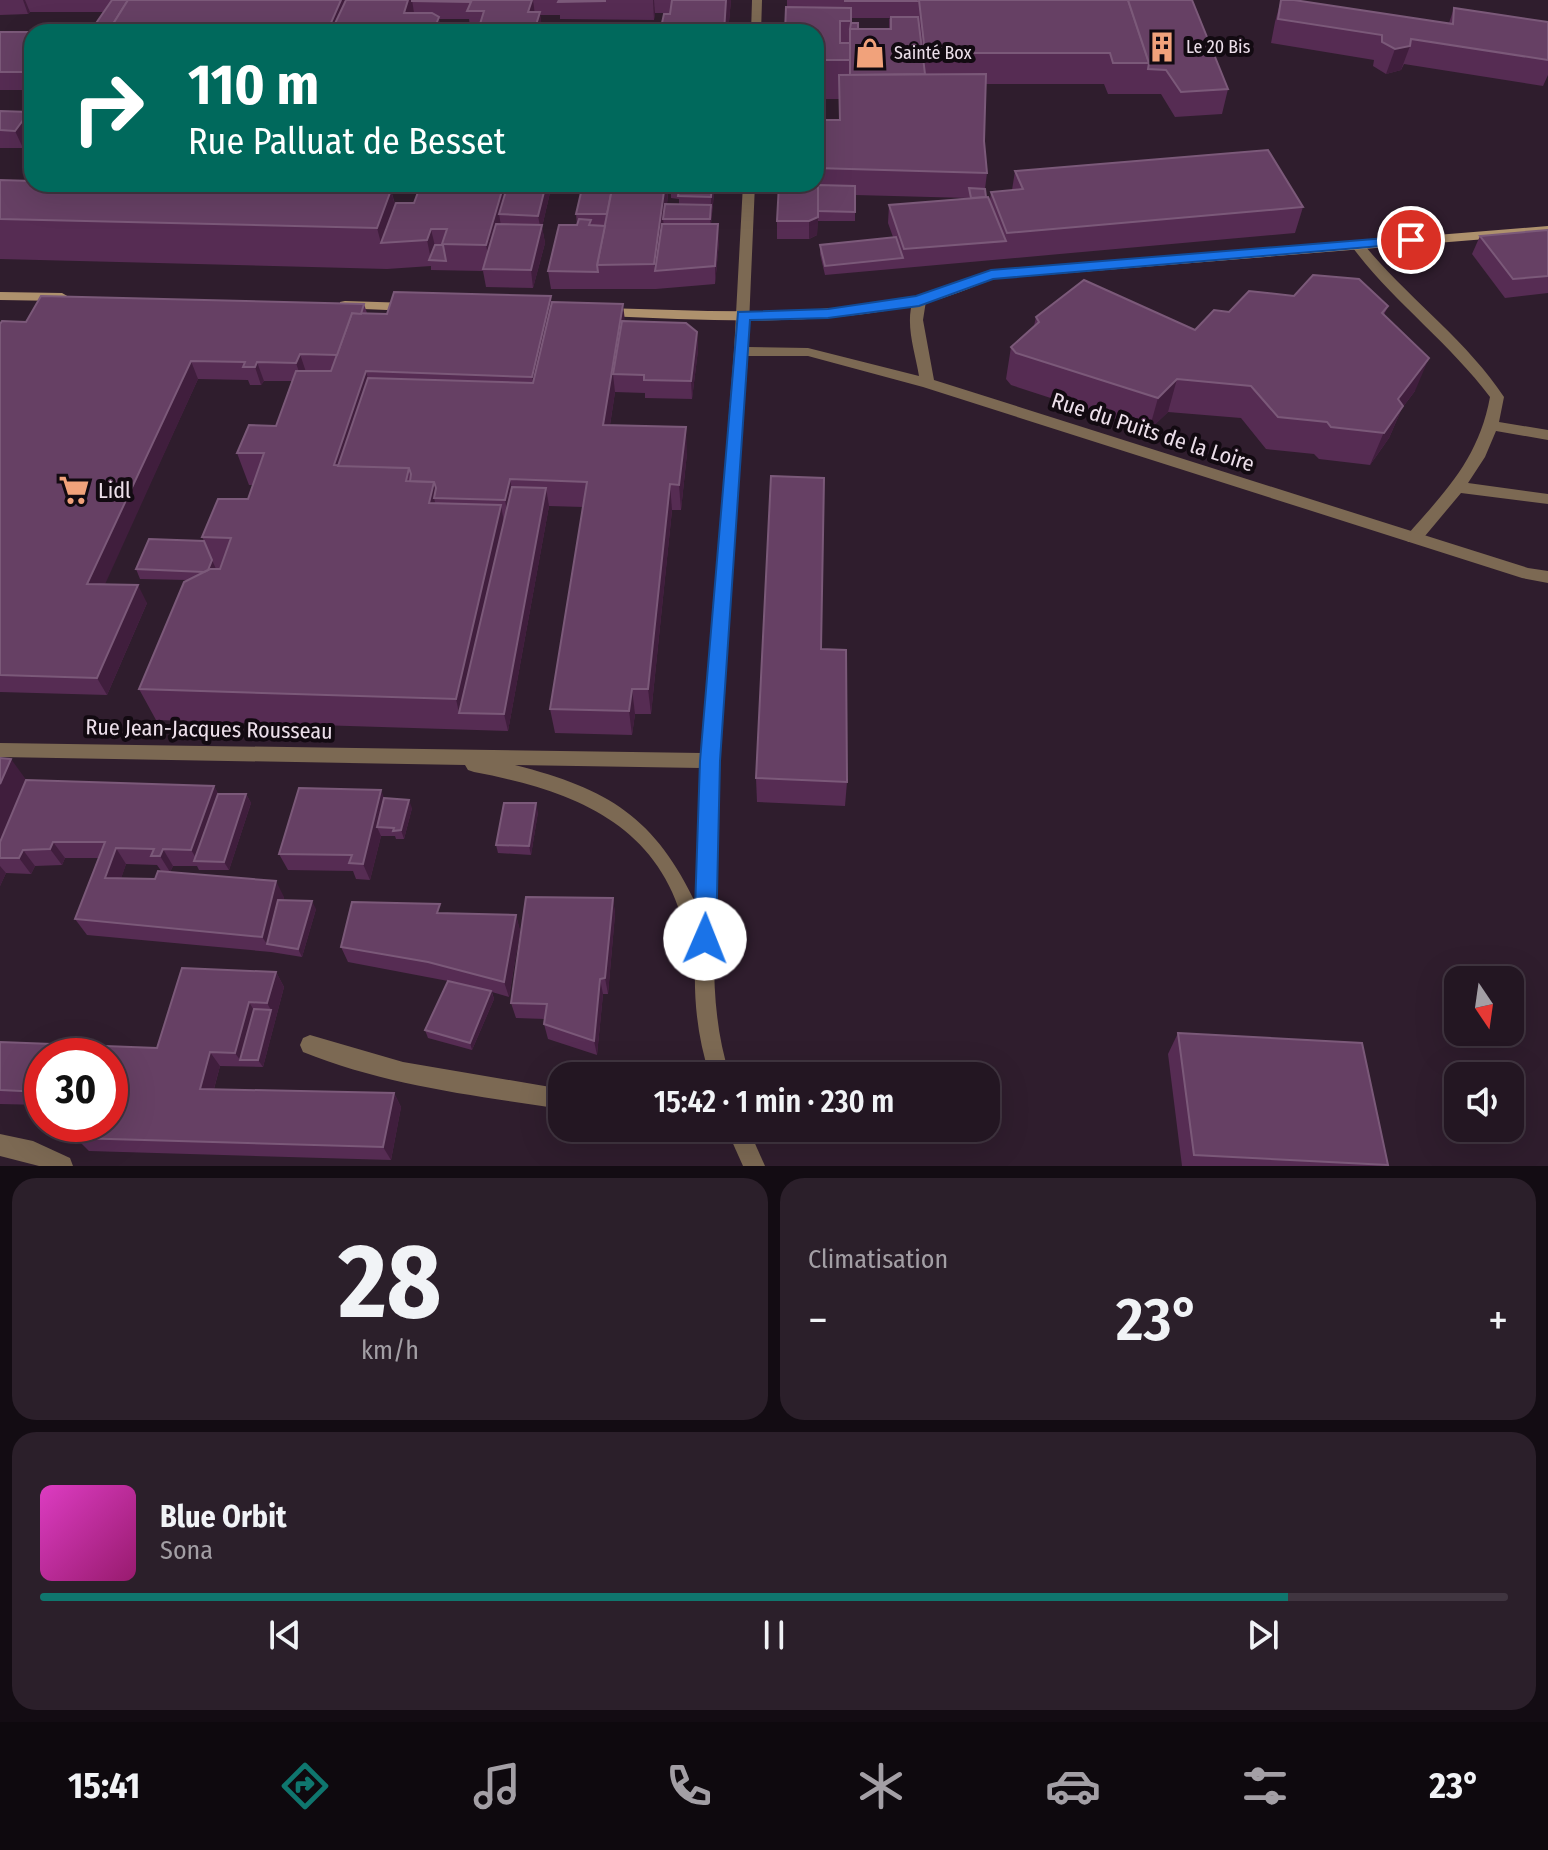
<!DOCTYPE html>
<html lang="fr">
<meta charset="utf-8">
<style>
:root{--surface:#231622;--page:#2b1f2a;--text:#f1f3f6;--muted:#a39fa5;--line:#403540;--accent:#0f766e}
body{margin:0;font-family:"Fira Sans Condensed",sans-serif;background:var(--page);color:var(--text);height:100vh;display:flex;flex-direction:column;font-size:30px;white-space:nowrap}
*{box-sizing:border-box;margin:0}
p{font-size:26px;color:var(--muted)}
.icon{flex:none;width:44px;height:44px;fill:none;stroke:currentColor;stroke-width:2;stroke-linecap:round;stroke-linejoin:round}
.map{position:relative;height:1166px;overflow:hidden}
.details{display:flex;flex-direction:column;gap:12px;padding:12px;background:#130c13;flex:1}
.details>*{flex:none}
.banner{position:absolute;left:24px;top:24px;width:800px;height:168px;border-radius:24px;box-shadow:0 8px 32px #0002,0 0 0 2px var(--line);background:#00695c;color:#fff;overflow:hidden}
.needle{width:52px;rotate:167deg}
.tools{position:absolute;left:1444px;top:966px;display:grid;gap:16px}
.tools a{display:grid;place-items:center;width:80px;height:80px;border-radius:16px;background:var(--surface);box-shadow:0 8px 32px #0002,0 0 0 2px var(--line);font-size:40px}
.speed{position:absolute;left:24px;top:1038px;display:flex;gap:16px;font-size:40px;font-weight:700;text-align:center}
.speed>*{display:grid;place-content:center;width:104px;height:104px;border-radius:50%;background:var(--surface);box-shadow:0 8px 32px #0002,0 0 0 2px var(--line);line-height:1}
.speed .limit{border:12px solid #d22;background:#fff;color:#111}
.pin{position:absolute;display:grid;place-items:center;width:68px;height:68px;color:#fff;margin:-34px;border:4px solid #fff;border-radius:50%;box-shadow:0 2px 8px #0007}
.me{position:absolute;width:88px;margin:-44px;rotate:1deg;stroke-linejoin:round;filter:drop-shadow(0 0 6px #0008)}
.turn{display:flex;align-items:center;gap:28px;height:168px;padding:0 32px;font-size:36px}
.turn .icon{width:104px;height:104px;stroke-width:2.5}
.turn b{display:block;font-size:56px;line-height:68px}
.big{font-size:60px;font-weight:600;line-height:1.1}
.details .tile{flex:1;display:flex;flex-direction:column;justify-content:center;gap:12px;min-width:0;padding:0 28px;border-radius:24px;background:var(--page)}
.details .dial{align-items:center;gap:0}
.dial b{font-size:104px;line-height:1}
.song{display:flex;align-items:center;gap:24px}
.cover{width:96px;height:96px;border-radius:12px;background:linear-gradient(135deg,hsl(310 70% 55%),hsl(320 70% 35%))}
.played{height:8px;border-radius:4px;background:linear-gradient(90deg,var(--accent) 85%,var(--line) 85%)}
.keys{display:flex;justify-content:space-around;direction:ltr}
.heat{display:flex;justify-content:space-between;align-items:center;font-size:44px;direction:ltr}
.details .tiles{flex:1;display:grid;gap:12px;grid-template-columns:1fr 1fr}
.tile:last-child{grid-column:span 2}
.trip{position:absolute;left:548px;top:1062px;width:452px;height:80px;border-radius:24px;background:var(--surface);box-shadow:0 8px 32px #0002,0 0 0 2px var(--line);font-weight:600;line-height:80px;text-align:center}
.menu{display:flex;height:128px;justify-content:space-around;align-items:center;background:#0e090e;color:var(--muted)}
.menu .icon{width:56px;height:56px}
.menu .selected{color:var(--accent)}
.menu b{font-size:36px;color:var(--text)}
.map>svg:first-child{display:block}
</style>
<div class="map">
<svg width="1548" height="1166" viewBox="0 0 1548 1166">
<rect width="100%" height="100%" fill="#2f1d2d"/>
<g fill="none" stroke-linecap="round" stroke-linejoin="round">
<g fill="#7c6953" fill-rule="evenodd">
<path d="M1356,240l5,1c44,55 104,97 143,156l-5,25 49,8v10l-52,-9 -11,26 -17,26 80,11v10l-87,-11 -41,49h-12l-2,-4 2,-4c39,-44 71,-77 82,-137 -42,-56 -99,-97 -140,-153z"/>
<path d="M310,1035l93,27 159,27v20c-87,-13 -177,-24 -259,-57l-3,-7 3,-7z"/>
<polygon points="0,1134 33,1141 70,1158 73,1166 39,1166 0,1156"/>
</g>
<g fill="#7c6953" fill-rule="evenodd">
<polygon points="752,0 762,0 761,32 751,32"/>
<path d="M743,184h12l-7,163 60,1 111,28c-4,-25 -15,-54 -5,-78h10l2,3 -3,19 11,60 594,188 20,3v12l-26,-5 -599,-191 -115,-31h-60c-12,167 -28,335 -31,503 -2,73 -10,147 13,217h-20c-12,-36 -16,-72 -15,-110l-5,-2 -3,-6c-1,-14 -2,-29 -6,-43 -30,-97 -117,-126 -207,-143l-6,-2 -3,-5 -465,-8v-14l702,10 32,-402zM515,765l186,3 -4,138c-42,-89 -88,-117 -182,-141z"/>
<polygon points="726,1128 748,1128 765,1166 743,1166"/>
</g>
<g fill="#ae916d" fill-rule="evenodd">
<path d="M1548,226v8l-555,45c-23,9 -46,19 -69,24 -103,25 -214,17 -319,13l-7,-4 7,-4c103,3 209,9 311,-11 26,-5 50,-19 75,-26z"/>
<polygon points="0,292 62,293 69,297 62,301 0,300"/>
<polygon points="345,301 410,303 417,307 410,311 340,308 340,302"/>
</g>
</g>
<g fill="#562c53" fill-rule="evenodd">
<polygon points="0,0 731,0 728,32 663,32 662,23 670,13 655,13 654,20 560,19 560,15 540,15 542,29 541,32 481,32 480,28 470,28 469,19 439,19 441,32 104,12 30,12 28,14 0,15"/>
<path d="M787,0h405l36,89 -6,25 -47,3 -14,-23h-53l-4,-10h-118l-2,57 3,32 -2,16 1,8 4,3 1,-8 21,-2 3,-19 288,36 -8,26 -470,42 -5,-21v-9l73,-8 -5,-14 1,-18 79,-7 -113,-3v26h-37v-10l-1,24 -8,4h-32v-18l39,-37v-64h23v-21h-23v-67l-29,-25zM851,18h39l-1,1v10h-31l-7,-6z"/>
<polygon points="1281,0 1449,23 1454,8 1548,22 1548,75 1543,86 1404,64 1401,70 1386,74 1373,66 1374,60 1271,43 1275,22"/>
<rect x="0" y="32" width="32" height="58"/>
<polygon points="0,111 32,118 32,136 23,148 0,148"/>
<polygon points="0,180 32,184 381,184 379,190 391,190 395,204 414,203 552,184 542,227 545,243 533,288 486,287 483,271 431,270 431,266 387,269 0,259"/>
<polygon points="583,184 669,184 667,204 679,205 679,199 671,198 671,184 715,184 711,224 719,242 715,284 656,289 551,289 548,271 577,225 576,214"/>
<polygon points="1548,230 1548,293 1505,298 1472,254 1480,236"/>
<polygon points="552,302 625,321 697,332 698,350 692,399 645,398 645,393 615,392 610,425 687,453 681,510 672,510 651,714 635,714 632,735 555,733 550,709 583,507 549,506 508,731 156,720 139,689 187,580 140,579 136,569 204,541 202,537 248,499 253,485 249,485 237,453 276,426 292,381 264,381 261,385 250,385 248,380 198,379 104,584 147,603 107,695 0,692 0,324 364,304 367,313 387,314"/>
<polygon points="1388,306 1384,315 1415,391 1402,408 1389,438 1370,465 1319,459 1314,454 1266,449 1241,418 1168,412 1149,430 1011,385 1006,379 1011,347 1034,326 1036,317 1195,330 1229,312"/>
<polygon points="821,649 847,782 845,806 757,802 756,778"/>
<path d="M0,758l26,22 188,6 4,8h28l5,9 -22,67h-30l-2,-4h-24l-3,6h-6l120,25 -1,3 33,9 -14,48 -31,-5 -184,-17 -12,-16 24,-61h-34l-3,7 -27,1 -4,8 -25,-1 -6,13zM126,864l31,1 5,7 -7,7 -34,-1z"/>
<polygon points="384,798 412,808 404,839 396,839 395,836 381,836 370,880 356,879 353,871 288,870 279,854"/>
<polygon points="538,812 531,855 498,853 496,845"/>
<polygon points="613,898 615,914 608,994 603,994 597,1055 548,1039 544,1024 545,1019 516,1018 511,1003"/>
<polygon points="443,913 516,915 520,931 509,997 492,992 494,999 472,1050 428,1038 425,1030 448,981 348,962 341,947"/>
<polygon points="276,972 284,987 263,1067 220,1066 214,1089 394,1093 401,1107 391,1160 89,1151 76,1138 110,1056 42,1056 42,1105 0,1104 0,1042 157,1048"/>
<polygon points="1178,1033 1387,1166 1182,1166 1168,1054"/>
</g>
<g fill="#401e3d">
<polygon points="23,0 25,0 30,12 28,14"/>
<polygon points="341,0 361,0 348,32 327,32"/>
<polygon points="408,0 412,0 415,19 404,13"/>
<polygon points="532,0 533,0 535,15 528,12"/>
<polygon points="653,0 654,0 655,13 654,20"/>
<polygon points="726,0 731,0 728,32 724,32"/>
<polygon points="540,12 542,29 541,32 537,32 536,25"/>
<polygon points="439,17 441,32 433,32"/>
<polygon points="1410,46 1401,70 1386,74 1395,49"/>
<polygon points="29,112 32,118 32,136 23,148 15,131"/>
<polygon points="366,184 381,184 372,209"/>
<polygon points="504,184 513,184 499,214 502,232 491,271 486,245"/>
<polygon points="546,184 552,184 542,227 545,243 533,288 531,270 541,231 538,216"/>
<polygon points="665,184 669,184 665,219 663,219 664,227 655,271 654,264"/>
<polygon points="712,184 715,184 710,228 710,219"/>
<polygon points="391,190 401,230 381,243 377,228"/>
<polygon points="818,217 817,235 809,239 809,221"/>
<polygon points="718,224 719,242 715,284 715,266"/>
<polygon points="431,229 437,255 431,260 427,240"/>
<polygon points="551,296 555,328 537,409 532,377"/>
<polygon points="623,304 626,330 613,374 615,392 606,451 603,425"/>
<polygon points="697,332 698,350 692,399 691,381"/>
<polygon points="300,354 306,372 302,381 296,363"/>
<polygon points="1429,358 1415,391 1402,408 1389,438 1370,465 1398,399"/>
<polygon points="191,361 198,379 97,602 87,584"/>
<polygon points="257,362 264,381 261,385 255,367"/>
<polygon points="366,371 375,404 336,472 334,465"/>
<polygon points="1177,379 1168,412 1149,430 1158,398"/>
<polygon points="686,427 687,453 681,510 679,485"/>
<polygon points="510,479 515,505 510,526 505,500"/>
<polygon points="434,482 438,498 434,498 440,522 429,503"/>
<polygon points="670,484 672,510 651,714 648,689"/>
<polygon points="546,488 549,506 508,731 504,714"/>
<polygon points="501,505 505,528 459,713 456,699"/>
<polygon points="212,560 216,569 208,572"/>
<polygon points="138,585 147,603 107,695 97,678"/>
<polygon points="632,689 635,714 632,735 629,711"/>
<polygon points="11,759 38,796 0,858 0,784"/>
<polygon points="214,786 223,802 198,861 191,850"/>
<polygon points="381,790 388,807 377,827 381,836 370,880 363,864"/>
<polygon points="246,794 251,803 229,870 224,862"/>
<polygon points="409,800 412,808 404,839 401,830"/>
<polygon points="536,803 538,812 531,855 529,846"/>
<polygon points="53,842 65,858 62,865 50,849"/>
<polygon points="116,848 126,864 116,894 105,878"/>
<polygon points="163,849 173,866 170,872 160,856"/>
<polygon points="23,850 35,866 31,874 19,858"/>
<polygon points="0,866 6,873 0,886"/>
<polygon points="276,881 284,897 273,945 267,944 262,937"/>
<polygon points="613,898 615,914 608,994 605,978"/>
<polygon points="312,901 316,909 302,957 298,949"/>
<polygon points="516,915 520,931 509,997 504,982"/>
<polygon points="276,972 284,987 263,1067 258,1060 271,1010 267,1003"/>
<polygon points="600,979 603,994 597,1055 594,1041"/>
<polygon points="491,991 494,999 472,1050 470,1043"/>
<polygon points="249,1002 258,1017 240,1060 235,1053"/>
<polygon points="210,1052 220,1066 210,1103 200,1089"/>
<polygon points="394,1093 401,1107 391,1160 383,1147"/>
</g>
<g fill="#664064" stroke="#7b5979" stroke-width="2">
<polygon points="112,0 128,0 108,32 90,32"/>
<polygon points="128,0 341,0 327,32 108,32"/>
<polygon points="346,0 408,0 404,13 432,13 439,17 433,32 331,32"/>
<polygon points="412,0 532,0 528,12 540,12 536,25 480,24 484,11 467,11 471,2 412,1"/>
<polygon points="559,0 605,0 605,1 558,2"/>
<polygon points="672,0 726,0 724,32 669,32 670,23 662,23 664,14 670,14"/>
<polygon points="845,0 916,0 917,1 845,1"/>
<polygon points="919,0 1128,0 1149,63 1113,63 1110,53 925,53"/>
<polygon points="1128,0 1192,0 1228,89 1181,92 1166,70 1148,69 1149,63"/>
<polygon points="1281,0 1294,0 1453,24 1454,8 1548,22 1548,60 1411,39 1410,46 1395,49 1382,42 1382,35 1278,19"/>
<polygon points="786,7 851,8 851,21 840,21 840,43 851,43 851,60 816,60 816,32 785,32"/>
<polygon points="891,17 918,17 925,74 850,75 850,29 891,29"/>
<polygon points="851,23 858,23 858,29 850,29"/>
<polygon points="0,32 59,32 32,32 32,72 0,72"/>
<polygon points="986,74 984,141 987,173 816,168 816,120 840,120 839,75"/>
<polygon points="0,111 29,112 15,131 0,130"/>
<polygon points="1268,150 1303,207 1007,233 991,192 1023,189 1015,171"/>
<polygon points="816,176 818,176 818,217 809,221 777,221 779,184 816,184"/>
<polygon points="0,180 32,181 32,184 315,185 313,188 391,190 377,228 0,219"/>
<polygon points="421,184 504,184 486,245 442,244 447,229 431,229 427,240 381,243 396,203 414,203"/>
<polygon points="508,184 546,184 538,216 499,214"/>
<polygon points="583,184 613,184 607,214 576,214"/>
<polygon points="613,184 665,184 654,264 597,265"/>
<polygon points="671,184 680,184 679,190 670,189"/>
<polygon points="680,184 712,184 711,197 678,196"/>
<polygon points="818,185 855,186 855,212 818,211"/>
<polygon points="969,188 985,189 986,197 971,198"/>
<polygon points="988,197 1006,241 904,249 889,205"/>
<polygon points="665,204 711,205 710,219 663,219"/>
<polygon points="579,219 591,220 589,225 605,226 597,265 598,272 548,271 559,225 577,225"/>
<polygon points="496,224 542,225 531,270 483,269"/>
<polygon points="662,224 718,224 715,266 655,271"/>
<polygon points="1548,230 1548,276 1513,279 1480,236"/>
<polygon points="896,237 903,258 825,266 820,245"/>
<polygon points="435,245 443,245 446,261 429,260"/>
<polygon points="1313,275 1359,279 1388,306 1382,313 1429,358 1398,399 1403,406 1384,433 1331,427 1327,422 1278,417 1251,386 1177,379 1158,398 1016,353 1011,347 1039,322 1036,317 1084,280 1195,330 1214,310 1229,312 1249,291 1294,296"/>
<polygon points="394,292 551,296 532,377 366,371 334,465 409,468 406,481 434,482 429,503 501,505 456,699 139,689 184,582 210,569 220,569 231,538 202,537 218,499 248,499 264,453 237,453 249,425 276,426 296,371 331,371 352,313 387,314"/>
<polygon points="41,296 364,304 361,314 352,313 337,355 300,354 296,363 257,362 255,367 243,367 245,362 191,361 87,584 138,585 97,678 0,675 0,324 2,321 26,322"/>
<polygon points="552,302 623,304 603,425 686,427 679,485 670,484 648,689 632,689 629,711 550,709 587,482 510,479 505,500 434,498 436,488 434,482 410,481 411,474 409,468 338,466 368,378 533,383"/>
<polygon points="622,321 686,323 697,332 691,381 644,380 644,375 613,374"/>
<polygon points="771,476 824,478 821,649 846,650 847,782 756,778"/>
<polygon points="512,487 546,488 504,714 459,713"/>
<polygon points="149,539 204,541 212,560 208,570 204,572 136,569"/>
<polygon points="0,758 11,759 0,784"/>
<polygon points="26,780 214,786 191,850 163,849 160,856 151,856 154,849 116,848 105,878 155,879 158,871 276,881 262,937 75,919 105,842 53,842 50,849 23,850 19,858 0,858 0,842"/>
<polygon points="299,788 381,790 363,864 349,863 352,855 279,854"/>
<polygon points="218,794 246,794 224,862 194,861"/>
<polygon points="384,798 409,800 401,830 393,831 394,828 377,827"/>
<polygon points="504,803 536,803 529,846 496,845"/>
<polygon points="526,897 613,898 605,978 600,979 594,1041 544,1024 547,1004 511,1003"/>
<polygon points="278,900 312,901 298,949 267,944"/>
<polygon points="352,902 440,904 437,913 516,915 504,982 428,962 341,947"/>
<polygon points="182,968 276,972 267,1003 249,1002 235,1053 210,1052 200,1089 394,1093 383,1147 76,1138 80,1124 110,1124 110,1056 42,1056 42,1092 0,1090 0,1042 157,1048"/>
<polygon points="448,981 491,991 470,1043 425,1030"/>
<polygon points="254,1009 271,1010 258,1060 240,1060"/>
<polygon points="1178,1033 1362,1043 1388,1165 1194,1155"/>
</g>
<polygon fill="#1a73e8" stroke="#114b97" stroke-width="2" points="1411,236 1418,240 1416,243 993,279 919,306 828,318 750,320 720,761 716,939 713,946 705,949 697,946 694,939 700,761 738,312 828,309 916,296 991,270"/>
<defs>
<g id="building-bare" transform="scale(2.4)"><path d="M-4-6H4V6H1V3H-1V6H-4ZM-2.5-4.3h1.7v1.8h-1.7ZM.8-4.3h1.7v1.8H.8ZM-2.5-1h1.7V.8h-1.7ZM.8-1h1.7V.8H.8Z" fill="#f1a27b" stroke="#120a11" stroke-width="2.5" paint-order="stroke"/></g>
<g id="shop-bare" transform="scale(2.4)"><path d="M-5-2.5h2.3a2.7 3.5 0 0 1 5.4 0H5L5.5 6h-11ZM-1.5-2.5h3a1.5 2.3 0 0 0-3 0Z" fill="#f1a27b" stroke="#120a11" stroke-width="2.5" paint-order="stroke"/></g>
<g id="supermarket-bare" transform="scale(2.4)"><path d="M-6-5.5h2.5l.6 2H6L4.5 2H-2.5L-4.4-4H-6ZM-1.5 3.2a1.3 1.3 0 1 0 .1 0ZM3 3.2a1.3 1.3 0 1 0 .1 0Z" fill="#f1a27b" stroke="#120a11" stroke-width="2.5" paint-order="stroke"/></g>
</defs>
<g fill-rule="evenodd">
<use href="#building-bare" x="1162" y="47"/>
<use href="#shop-bare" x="870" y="53"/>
<use href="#supermarket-bare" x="74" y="490"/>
</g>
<g text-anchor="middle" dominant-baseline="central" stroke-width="8" stroke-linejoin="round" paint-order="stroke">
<g font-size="18" fill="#ecdfea" stroke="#120a11" text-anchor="start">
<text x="1186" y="47">Le 20 Bis</text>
<text x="894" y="53">Sainté Box</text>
</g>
<g font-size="22" fill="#ecdfea" stroke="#120a11">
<text transform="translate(1153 432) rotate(18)">Rue du Puits de la Loire</text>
<text transform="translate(209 729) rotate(1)">Rue Jean-Jacques Rousseau</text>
</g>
<g font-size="22" fill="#ecdfea" stroke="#120a11" text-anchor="start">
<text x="98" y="490">Lidl</text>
</g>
</g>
</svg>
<div class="tools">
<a><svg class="needle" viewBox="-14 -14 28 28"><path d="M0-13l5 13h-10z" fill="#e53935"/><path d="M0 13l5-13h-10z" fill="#a39fa5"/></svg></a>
<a><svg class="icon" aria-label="sound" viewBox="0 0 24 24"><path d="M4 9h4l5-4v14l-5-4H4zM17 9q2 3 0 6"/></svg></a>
</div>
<div class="speed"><div class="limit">30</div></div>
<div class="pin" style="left:1411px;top:240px;background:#d93025"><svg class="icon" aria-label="arrive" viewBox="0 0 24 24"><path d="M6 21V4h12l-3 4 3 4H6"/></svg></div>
<svg class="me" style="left:705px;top:939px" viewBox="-20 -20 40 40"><circle r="19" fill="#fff"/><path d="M0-13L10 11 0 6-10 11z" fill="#1a73e8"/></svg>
<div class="trip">15:42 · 1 min · 230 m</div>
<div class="banner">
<div class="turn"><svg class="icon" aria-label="right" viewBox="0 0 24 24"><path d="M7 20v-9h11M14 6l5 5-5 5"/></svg><div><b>110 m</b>Rue Palluat de Besset</div></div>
</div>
</div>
<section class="details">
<div class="tiles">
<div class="tile dial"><b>28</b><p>km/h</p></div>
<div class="tile"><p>Climatisation</p>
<div class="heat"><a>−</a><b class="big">23°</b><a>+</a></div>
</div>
<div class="tile">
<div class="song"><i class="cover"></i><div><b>Blue Orbit</b><p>Sona</p></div></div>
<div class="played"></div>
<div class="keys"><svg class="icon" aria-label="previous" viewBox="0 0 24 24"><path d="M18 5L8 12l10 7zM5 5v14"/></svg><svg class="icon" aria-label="pause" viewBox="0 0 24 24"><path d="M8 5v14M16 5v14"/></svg><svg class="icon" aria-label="next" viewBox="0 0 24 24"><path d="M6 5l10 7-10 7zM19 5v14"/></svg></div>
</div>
</div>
</section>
<nav class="menu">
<b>15:41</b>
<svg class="icon selected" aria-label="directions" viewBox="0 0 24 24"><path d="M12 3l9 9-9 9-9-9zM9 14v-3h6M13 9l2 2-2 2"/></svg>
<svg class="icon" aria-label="music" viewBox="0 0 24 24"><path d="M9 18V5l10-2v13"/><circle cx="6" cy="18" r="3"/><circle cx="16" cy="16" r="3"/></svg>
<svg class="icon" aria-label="phone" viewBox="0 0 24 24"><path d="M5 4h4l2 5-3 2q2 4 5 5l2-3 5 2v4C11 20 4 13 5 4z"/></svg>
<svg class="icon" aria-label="climate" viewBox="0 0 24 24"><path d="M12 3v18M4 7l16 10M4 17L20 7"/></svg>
<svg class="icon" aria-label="car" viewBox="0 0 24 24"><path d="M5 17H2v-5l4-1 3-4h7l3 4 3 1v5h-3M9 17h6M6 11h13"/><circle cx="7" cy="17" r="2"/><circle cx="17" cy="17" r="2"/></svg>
<svg class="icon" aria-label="filters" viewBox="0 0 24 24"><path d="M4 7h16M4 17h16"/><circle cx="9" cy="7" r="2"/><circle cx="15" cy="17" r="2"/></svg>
<b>23°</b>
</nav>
